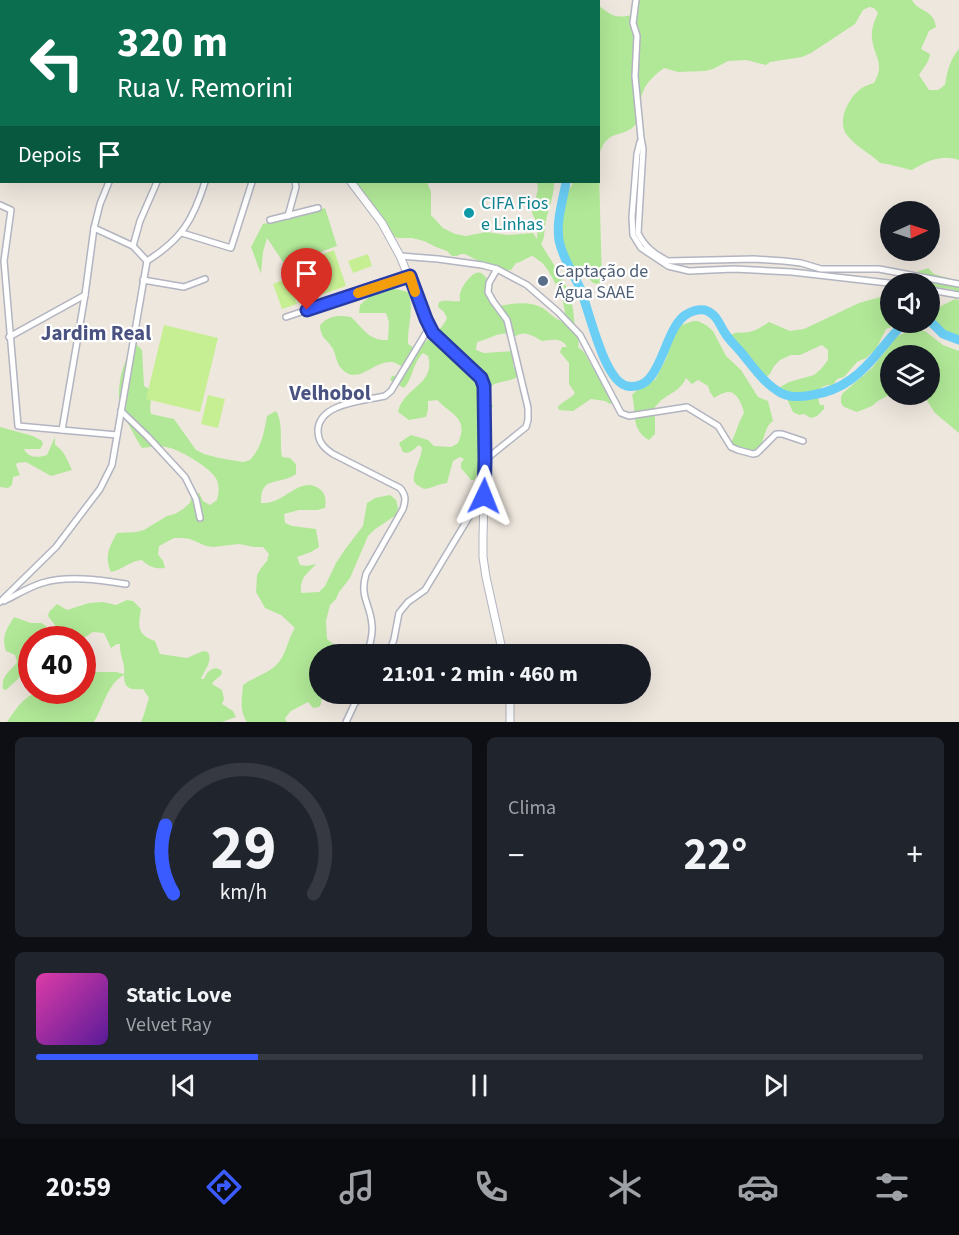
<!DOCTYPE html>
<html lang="pt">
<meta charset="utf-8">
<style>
:root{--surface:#171b24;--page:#20242c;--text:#f1f3f6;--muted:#9ea1a6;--line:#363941;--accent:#3a5bff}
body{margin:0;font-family:"Source Sans 3",sans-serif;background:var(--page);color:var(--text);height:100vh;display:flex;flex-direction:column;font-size:22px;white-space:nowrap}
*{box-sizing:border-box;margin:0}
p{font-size:20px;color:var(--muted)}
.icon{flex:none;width:33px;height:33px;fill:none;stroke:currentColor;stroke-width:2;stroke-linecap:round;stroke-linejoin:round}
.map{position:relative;height:722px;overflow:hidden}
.details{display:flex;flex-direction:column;gap:15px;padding:15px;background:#0d0f14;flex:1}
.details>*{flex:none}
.banner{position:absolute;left:0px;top:0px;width:600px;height:183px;box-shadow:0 6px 24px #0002;background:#0b6e4f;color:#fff;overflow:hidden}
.needle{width:39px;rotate:87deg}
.controls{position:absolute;left:880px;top:201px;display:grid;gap:12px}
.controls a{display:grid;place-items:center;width:60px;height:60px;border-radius:50%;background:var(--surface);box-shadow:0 6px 24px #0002;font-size:30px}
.speed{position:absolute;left:18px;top:626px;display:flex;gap:12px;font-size:30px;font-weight:700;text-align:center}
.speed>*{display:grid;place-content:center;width:78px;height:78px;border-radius:50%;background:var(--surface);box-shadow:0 6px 24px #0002;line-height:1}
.speed .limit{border:9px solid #d22;background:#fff;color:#111}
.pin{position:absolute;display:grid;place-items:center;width:51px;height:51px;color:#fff;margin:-62px -26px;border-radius:50% 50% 50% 0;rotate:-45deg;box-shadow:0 0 6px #0007}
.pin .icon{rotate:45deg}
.me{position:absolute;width:66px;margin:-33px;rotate:2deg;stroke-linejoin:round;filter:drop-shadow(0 0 4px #0008)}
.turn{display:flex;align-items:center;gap:21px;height:126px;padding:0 18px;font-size:27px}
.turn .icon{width:78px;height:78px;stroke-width:2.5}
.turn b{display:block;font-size:42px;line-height:51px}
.then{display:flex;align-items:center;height:57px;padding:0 18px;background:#0003;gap:12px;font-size:22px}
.big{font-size:45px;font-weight:700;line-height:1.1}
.details .card{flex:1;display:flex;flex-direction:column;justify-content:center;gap:9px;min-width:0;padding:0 21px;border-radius:9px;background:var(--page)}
.details .dial{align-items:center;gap:0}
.dial svg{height:156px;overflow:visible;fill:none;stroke:var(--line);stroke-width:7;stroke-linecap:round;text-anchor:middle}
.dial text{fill:var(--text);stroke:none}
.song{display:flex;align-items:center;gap:18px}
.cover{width:72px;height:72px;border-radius:9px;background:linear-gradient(135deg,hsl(320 70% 55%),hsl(270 70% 35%))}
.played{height:6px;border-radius:3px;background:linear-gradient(90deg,var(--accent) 25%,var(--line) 25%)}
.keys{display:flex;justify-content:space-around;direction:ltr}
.heat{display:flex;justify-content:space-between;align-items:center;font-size:33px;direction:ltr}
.details .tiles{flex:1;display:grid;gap:15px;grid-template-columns:1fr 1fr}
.card:last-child{grid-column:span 2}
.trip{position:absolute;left:309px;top:644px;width:342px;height:60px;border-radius:30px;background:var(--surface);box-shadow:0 6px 24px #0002;font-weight:700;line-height:60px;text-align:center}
.dock{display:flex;height:96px;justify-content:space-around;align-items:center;background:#090b0e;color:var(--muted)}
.dock .icon{width:42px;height:42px}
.dock .current{color:var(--accent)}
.dock b{font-size:27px;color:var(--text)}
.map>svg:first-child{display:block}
</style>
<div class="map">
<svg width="959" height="722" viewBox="0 0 959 722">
<rect width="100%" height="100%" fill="#eee7de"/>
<g fill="#b1e897">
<path d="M639,0h273c7,13 21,8 24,27l-7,4 -8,18 9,5c-1,9 -7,14 -11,21l10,15h9l7,-5c2,-13 5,-26 14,-36v111c-17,-6 -32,1 -47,10 -10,-2 -21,-6 -32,-7 -10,-10 -24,-16 -33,-28 -10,-12 0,-34 10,-43 5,-5 10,-7 17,-9 12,-21 -1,-26 -2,-46 -1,-8 3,-17 6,-24l-4,-5 -5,-1 -6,3 -8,14 -44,29 -9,4 -32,5 -4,3 -20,-5 -18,1 -15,8 -8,2 -27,1 -14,-4c-14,10 -23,20 -24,38 -1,6 0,13 -4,18 -13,16 -28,2 -37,31v-149c13,9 15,13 32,9l6,-8z"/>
<path d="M599,172l3,110 -6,2 -4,-2 -8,-8 -8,2 -6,-1c-9,-14 -12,-21 -11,-37 1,-7 2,-13 1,-20h-4c0,-14 9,-23 16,-33l1,-3h25z"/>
<path d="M349,182h78l4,10v23l12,13 12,6 11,2 20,-4 22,3 25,-2 4,6 1,-14 -6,-12 6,-24 -1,-7h17c0,15 -6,28 -9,43 -1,8 0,13 -4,19 12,20 26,38 31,60 2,8 2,17 3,24 2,7 5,12 3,19l6,5 20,35 10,12v4l-4,1 -5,-3 -14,-2 -18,12 -14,-1 -1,-3c4,-6 13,-8 17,-14l-6,-9v-21l-9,-11 2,-5h5c-5,-10 -16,-7 -25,-6 -9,-5 -17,-11 -26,-5 -15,-7 -25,3 -39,6l-1,8 8,3 28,-2 4,3 -3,12 5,6 -1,5c-15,9 -33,0 -29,28h5l-5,15 2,18 -2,4v9l-6,-6 -3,2c-2,13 4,22 -5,33h-3l-10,-12v-5l3,-4 -4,-2 -7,4 -6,22c-9,1 -14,5 -23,6 -3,-2 -6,-3 -9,-6 -5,-7 7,-25 7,-35l-3,-3c-5,4 -10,10 -16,7l-4,-9 12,-8 17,5 6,6 17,1 7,-4c11,-25 -6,-28 -21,-43l-9,1v9l-2,7 -17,3 -11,-8c5,-25 38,-27 30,-56l-5,-3c-11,11 -10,26 -19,35l-14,-8 2,-4 7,-1 6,-7c-4,-2 -8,-5 -13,-6 -19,-2 -35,26 -52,5 -4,-6 -4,-12 -7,-18 -6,-11 -12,-9 -13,-24 9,-10 19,-10 31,-8 13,12 18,24 37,23l1,-18 -3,-9h-27l1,-8c16,-14 26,-20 48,-13 7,17 -1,34 0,52l8,5h2c10,-11 23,-17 29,-31l-3,-6 -6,-5 1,-5c7,-3 13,0 21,-1 0,-3 -1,-7 1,-10 2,-6 12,-21 20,-18 2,1 6,5 7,7v11l12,15c13,-3 32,-5 44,3 6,4 10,9 17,12 1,-1 2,-2 3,-3 5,-11 -13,-45 -20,-53 -3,-4 -8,-6 -11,-9 -7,1 -10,6 -17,7l-5,7c-15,4 -31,-9 -46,-16h-4l-4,2h-5l-5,-5 -11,-4 -12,-6 -12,-3h-14l-10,-4z"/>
<polygon points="325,208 337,246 285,265 267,238 263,252 261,274 251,247 263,224"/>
<path d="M929,268v1l5,5 25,7v11c-10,-5 -19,-3 -29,-7v-1c-10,-1 -20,-4 -29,-10v-1l15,-1z"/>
<path d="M884,296h7v26l10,1 -15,6 -10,20 -10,9 -9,4 -13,15 -7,2 -4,6c-15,-1 -17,8 -13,20h4v4l-7,7 -6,2 -7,-4 -5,1 -6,-3 -7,-15 -11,-7 14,-8 25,-7 7,-6 7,-9v-10l-6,-5 -22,10h-9l-11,5 -6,6 -4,8 -8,6c-11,-9 -28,-30 -33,-43 7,-7 11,-3 20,-5 7,-1 14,-6 20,-10l21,9 14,-2 55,-26z"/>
<path d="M955,299l4,1v36c-17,0 -22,-4 -36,-13l7,-1v-16l3,4 3,1 5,-5z"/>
<path d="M693,321h5l8,4 7,6 13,25 15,14 17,27 10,4 5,20c-11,7 -7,27 -21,31 -7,3 -12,2 -18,-1l-3,-8c5,-10 7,-20 13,-30 -2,-9 -8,-25 -20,-20 -4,1 -7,3 -10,5l-4,-6 -2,-6 -10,-6 -6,4 -6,-6c-5,12 -14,14 -23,21 -1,0 -7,7 -8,8v27l-6,6c-19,-11 -12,-27 -17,-45l8,-8 15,-7 12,-23 3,-24 6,-6z"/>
<polygon points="915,329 925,331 943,345 959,351 959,433 935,413 924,396 912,403 897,395 930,394 930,356 891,356 891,394 878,401 872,406 857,412 844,407 841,403 841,397 843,393 872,368 896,337 902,334"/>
<path d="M136,344l6,6 2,36 7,4c1,9 -2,16 0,24l23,5 22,31 8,4 15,4 24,4 7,-2c12,-13 14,-28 17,-44l9,-5c8,13 3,30 6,46l8,1 6,6v10c-17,12 -36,1 -35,29 4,0 7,0 10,-1 16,-3 32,-27 50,-12 5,5 5,11 4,18l-8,2h-18l-15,4 1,9 7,3 24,3 3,18 -8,5 -14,5 3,8 7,1 9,-2c-10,11 -16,13 -15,29l18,-1 6,-6 11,-23 10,-15 17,-22 4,-23 8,-5 15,-3 6,5 2,8 -2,7 -22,15 -6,6 -18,42 -11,14 -3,7 -6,6 -4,16 1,18 9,7h10l8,3 9,-4 1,9h-44v39h2l-1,11 -2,3 -6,1 -5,-6 -17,9 -6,7 1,3 2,1h-41c-8,-11 -5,-24 -4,-37 11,-8 27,-12 36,-23 8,-10 9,-24 16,-34l-14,-13 -16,-7 -9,-16 1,-17 4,-7 6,-7 2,-7 -6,-7h-9l-15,-3 -26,3 -7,-1 -16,-7 -7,-1h-9l-15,8 -1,8 5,7 2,7c-10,1 -16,-1 -23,-8 -13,1 -18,9 -31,12 -7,-15 -2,-25 6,-39l19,-1 8,-2 23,-14 8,-2 8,-5 7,-6 2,-8 7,-2 4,8 7,4 7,-5c2,-8 3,-16 -2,-23 -6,-10 -38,-29 -49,-30 -8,-1 -16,0 -24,1 -5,-7 -8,-14 -12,-21 -3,-5 -7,-11 -9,-16 -6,-20 1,-52 15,-67z"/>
<path d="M0,427l33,9 9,5 1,3 -3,5h-16c4,9 14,9 23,6l8,-18v8c10,6 12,15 17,25l-21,6 -25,-14 -9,1 -1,2 4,10 -7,2 -1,8 -4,3 -8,-1z"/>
<path d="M127,600l6,1 8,8c-3,17 -4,26 14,32l5,13 27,4 16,-7 5,1c5,10 -4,18 -7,27h3c3,-7 5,-9 12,-11l5,2 1,3c-2,5 -8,6 -10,11l10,6 2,9 -2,5 11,7 3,6 -14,5h-81c4,-8 5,-16 8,-24l-6,-9c-13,1 -19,0 -19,-14 -16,8 -21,32 -30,47h-87c24,-38 35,-32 75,-32l1,-18h33l8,2c2,-10 -5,-19 -4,-30h-3l-6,4 -7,-15 -11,-1 -11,7h-26l-1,-14 -7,-9 1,-4 8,-8 10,6 22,-7 14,-1 13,3z"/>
<path d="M14,617l17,6h10l5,3v6l-7,7h-7l-1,24 -13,16 -12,11 -3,-1c-2,-14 8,-18 14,-27l-2,-7 -9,-4c-5,-15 1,-22 8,-34z"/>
</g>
<g fill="#c6ef93">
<polygon points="334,250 346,286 298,303 285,268"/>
<polygon points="368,254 372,266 353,273 348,261"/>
<polygon points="288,278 297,304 282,309 273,284"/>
<polygon points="164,325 218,338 200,412 146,399"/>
<polygon points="208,395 225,399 218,428 201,424"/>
</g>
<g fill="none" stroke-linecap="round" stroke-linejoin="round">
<g stroke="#6bcef5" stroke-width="9">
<polyline points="540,0 540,2"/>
<path d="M566,182c-3,19 -10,38 -7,58 3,17 13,31 20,46 10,21 24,95 48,100 36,7 35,-58 60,-72 5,-3 12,-5 18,-4 12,4 14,14 20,23 4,7 10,12 15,18 12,14 24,33 41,42 9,5 21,4 31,2 31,-4 51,-23 70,-47 8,-9 15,-20 25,-26"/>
<polyline points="930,321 943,334 959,340"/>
</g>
<g stroke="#b2b4c0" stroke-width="8">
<g id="minor">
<polyline points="159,0 159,2"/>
<polyline points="446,0 446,2"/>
<path d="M636,0l-3,23 4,13 -2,40 6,62 2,11 -5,84c7,14 16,21 30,28l86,-2 30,2 17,2 20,6h58l80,15"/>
<polyline points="13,2 15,0"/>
<polyline points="127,2 131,0"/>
<polyline points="252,2 252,0"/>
<polyline points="423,2 428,0"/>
<polyline points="0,88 2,89"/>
<polyline points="640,142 637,154 632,217 633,235 641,248 668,266 689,271 734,269 792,272 897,284"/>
<polyline points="0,205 11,210 4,261 18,426 117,435"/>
<polyline points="288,216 296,187 295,182"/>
<polyline points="270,220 318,208"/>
<polyline points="94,228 133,246 147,261"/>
<polyline points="182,233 231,248 252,182"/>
<polyline points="133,246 140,221 157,182"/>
<polyline points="400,256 438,259 482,265 497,269 527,285 558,312 580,335 621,413 629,416 687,407 718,426 731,447 738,450 753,454 757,453 776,434 782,434 803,441"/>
<polyline points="143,280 184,287 205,279"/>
<polyline points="930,290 959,295"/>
<polyline points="286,317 409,276"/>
<polyline points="9,337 85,295"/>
<polyline points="121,411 148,437 185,477 196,499 200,518"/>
<polyline points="62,430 85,295 94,228 100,204 109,182"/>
<polyline points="485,460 526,427 528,420 528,408 507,320 493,301 488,292 489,283 497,269"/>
<path d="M4,601c12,-6 25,-14 38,-18 26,-8 58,-3 84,1"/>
<path d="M0,602l56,-55 44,-58 12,-24 35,-204c35,-22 46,-41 58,-79"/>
<path d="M367,654c3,-9 6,-19 5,-28 -1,-22 -13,-28 -6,-52l37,-65c3,-9 3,-14 -3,-21l-67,-34c-9,-6 -15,-12 -15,-23 0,-28 46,-30 67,-35l6,-5 39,-65"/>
<polyline points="389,654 394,639 399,613 408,602 425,590 469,517 484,496"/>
<polyline points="346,722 355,703 366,693"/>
</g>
</g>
<g stroke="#b2b4c0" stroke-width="9">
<g id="tertiary">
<polyline points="298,2 298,0"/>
<polyline points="305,2 305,0"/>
<polyline points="351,182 382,223 400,256 426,319 433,333 481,378 485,386 485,460 483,537 483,557 486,577 503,654"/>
<polyline points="510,693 510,722"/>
</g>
</g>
<use href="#minor" stroke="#fff" stroke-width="5"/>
<use href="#tertiary" stroke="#fff" stroke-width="7"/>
</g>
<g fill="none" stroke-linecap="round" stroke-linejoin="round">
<g stroke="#263ba6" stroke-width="15">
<polyline id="route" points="307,310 410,276 426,319 433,333 481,378 484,386 485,460 484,496"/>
</g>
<use href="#route" stroke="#3a5bff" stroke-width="10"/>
<polyline stroke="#f59e0b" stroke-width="10" points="358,293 410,276 415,292"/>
</g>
<circle fill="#0f9aa8" stroke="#fff" stroke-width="2" cx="469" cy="213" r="6"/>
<circle fill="#5c6f8a" stroke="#fff" stroke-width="2" cx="543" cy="281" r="6"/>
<g text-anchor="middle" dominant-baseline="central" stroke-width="4.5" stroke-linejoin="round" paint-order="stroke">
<g font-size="18" fill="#0d838f" stroke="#fff" text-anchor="start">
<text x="481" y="203">CIFA Fios<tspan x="481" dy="21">e Linhas</tspan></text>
</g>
<g font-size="18" fill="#4e5e75" stroke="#fff" text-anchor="start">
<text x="555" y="271">Captação de<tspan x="555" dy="21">Água SAAE</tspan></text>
</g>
<g font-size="21" font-weight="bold" fill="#495280" stroke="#fff">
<text x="96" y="333">Jardim Real</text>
<text x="330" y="393">Velhobol</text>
</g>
</g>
</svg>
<div class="controls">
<a><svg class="needle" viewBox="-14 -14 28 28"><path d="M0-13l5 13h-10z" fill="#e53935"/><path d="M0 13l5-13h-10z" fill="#9ea1a6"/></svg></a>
<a><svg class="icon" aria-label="sound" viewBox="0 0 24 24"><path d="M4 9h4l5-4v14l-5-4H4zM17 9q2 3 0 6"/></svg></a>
<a><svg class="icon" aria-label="layers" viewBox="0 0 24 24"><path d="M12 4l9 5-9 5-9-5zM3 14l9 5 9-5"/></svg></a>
</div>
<div class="speed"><div class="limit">40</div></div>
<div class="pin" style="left:307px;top:310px;background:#d93025"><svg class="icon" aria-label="arrive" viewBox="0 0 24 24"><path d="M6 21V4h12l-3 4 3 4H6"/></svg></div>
<svg class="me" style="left:484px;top:496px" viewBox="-20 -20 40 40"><path d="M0-17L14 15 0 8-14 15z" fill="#3a5bff" stroke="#fff" stroke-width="4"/></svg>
<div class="trip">21:01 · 2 min · 460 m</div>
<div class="banner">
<div class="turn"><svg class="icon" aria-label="left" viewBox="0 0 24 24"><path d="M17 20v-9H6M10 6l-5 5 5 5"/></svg><div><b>320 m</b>Rua V. Remorini</div></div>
<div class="then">Depois<svg class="icon" aria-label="arrive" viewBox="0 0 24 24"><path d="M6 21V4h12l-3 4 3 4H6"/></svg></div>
</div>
</div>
<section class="details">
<div class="tiles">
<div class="card dial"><svg viewBox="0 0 100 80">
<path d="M14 69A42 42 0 1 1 86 69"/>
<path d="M14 69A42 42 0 0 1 10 34" stroke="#3a5bff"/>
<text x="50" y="56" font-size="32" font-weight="700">29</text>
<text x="50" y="72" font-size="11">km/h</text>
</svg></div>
<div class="card"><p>Clima</p>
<div class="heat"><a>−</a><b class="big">22°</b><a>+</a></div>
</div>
<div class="card">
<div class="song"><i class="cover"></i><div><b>Static Love</b><p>Velvet Ray</p></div></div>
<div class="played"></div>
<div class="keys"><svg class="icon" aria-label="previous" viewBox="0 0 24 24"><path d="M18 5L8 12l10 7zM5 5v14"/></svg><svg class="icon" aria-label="pause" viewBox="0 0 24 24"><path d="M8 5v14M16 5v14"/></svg><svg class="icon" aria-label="next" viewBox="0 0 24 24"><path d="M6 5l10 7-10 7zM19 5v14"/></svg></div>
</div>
</div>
</section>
<nav class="dock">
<b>20:59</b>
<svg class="icon current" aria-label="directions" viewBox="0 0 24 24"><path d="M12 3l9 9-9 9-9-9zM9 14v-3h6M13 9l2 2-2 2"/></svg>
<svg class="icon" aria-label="music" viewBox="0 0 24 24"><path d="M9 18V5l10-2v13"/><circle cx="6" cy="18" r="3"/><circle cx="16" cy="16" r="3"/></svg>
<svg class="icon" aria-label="phone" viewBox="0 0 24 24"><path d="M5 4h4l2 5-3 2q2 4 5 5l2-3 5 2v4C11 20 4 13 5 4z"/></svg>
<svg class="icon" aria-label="climate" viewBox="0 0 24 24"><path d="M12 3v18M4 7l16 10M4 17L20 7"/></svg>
<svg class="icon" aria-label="car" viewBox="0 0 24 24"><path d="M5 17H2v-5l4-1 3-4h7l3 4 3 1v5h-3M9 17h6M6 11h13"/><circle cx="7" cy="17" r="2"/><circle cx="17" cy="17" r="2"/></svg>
<svg class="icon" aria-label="filters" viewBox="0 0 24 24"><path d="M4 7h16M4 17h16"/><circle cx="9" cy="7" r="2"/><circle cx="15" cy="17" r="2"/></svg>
</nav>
